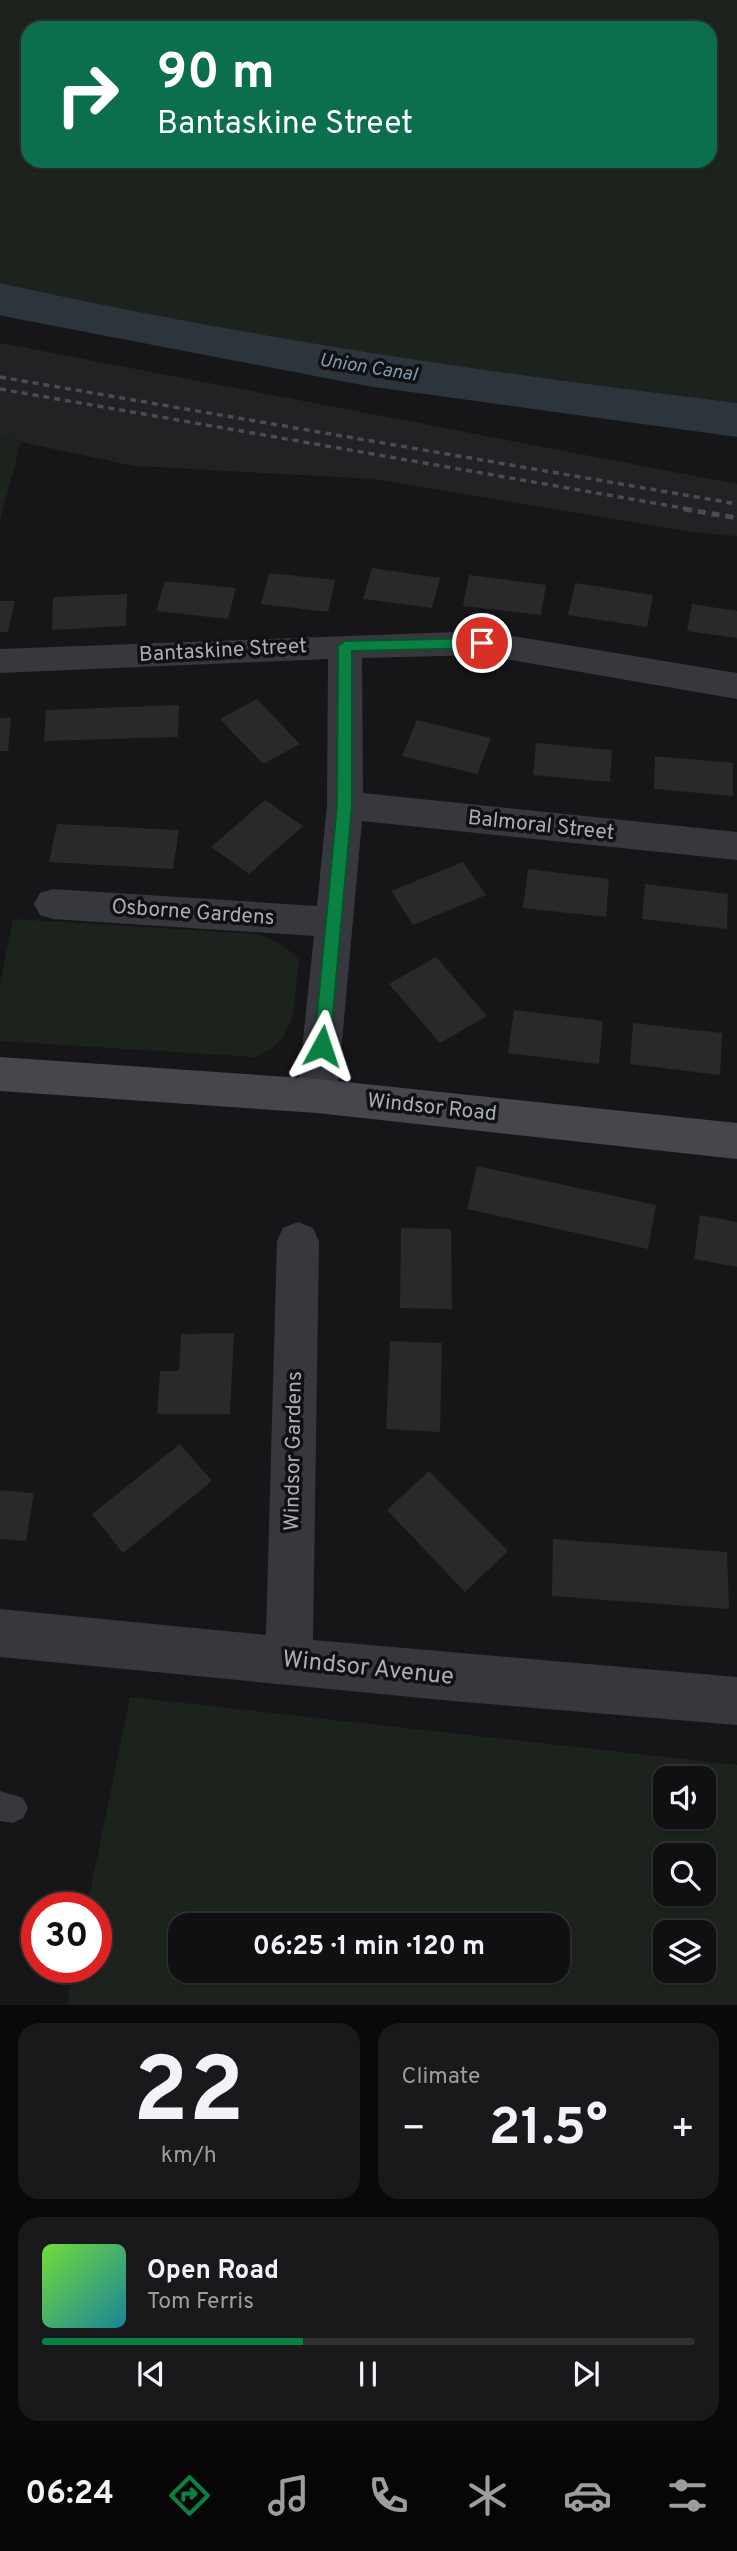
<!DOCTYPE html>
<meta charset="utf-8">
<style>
:root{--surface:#101012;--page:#19191b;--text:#f1f3f6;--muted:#9c9d9f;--line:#303032;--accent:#0b8043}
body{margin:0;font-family:Overpass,sans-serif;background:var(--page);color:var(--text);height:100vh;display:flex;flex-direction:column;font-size:26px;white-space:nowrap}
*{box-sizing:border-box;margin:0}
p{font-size:23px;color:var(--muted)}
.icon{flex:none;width:38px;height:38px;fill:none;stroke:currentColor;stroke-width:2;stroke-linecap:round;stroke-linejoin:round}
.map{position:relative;height:2005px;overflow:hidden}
.side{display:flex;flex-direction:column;gap:18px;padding:18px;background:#09090a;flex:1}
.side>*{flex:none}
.guide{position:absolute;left:21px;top:21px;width:696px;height:147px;border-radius:21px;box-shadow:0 2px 5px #0004,0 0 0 2px var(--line);background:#0b6e4f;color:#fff;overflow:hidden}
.tools{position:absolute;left:653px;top:1766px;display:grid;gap:14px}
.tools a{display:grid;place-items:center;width:63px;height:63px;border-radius:14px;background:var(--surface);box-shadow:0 2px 5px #0004,0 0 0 2px var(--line);font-size:35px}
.speed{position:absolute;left:21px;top:1892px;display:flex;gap:14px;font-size:35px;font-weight:700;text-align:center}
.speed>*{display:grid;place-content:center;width:91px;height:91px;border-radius:50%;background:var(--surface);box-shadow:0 2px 5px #0004,0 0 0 2px var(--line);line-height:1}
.speed .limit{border:10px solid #d22;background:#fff;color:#111}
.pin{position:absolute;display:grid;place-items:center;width:60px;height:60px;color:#fff;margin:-30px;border:4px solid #fff;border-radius:50%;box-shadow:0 2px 7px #0007}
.me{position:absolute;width:77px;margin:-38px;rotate:5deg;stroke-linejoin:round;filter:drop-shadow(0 0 5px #0008)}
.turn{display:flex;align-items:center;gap:24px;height:147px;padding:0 21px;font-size:32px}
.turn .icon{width:91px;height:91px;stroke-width:2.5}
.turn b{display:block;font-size:49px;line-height:60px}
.big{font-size:52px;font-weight:700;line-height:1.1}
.side .tile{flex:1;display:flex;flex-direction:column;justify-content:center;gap:10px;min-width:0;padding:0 24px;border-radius:21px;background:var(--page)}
.side .dial{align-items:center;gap:0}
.dial b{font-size:91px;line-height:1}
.song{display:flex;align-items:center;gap:21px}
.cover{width:84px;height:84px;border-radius:10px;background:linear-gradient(135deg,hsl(100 70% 55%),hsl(190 70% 35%))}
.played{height:7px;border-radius:4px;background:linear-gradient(90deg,var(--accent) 40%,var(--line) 40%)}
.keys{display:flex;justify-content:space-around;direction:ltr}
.heat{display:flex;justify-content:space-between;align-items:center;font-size:38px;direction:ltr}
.side .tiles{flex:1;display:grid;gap:18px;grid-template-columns:1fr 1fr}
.tile:last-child{grid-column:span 2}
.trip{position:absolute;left:168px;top:1913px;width:402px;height:70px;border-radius:21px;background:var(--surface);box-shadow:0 2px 5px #0004,0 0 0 2px var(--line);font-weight:700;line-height:70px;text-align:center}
.tabs{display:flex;height:112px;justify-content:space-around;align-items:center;background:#060607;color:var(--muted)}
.tabs .icon{width:49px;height:49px}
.tabs .on{color:var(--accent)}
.tabs b{font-size:32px;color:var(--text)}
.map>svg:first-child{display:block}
</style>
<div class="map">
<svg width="737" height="2005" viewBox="0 0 737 2005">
<rect width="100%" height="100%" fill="#161618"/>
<polygon fill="#222225" points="0,343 737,484 737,536 693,532 375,479 134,466 21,442 0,435"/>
<g fill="#1c231d" fill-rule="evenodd">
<path d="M0,0h737v403c-247,-30 -494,-66 -737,-120zM28,28h682v133h-682z"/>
<polygon points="0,435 21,442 0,521"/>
<path d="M13,919l244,15c17,6 30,12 42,26 -6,40 0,83 -45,97l-254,-16v-57z"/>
<path d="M130,1697l607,68v240h-670l7,-38h22v-59l-9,-1zM665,1778h39v38h-39zM665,1855h39v39h-39zM180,1925h378v45h-378zM665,1932h39v38h-39z"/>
</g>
<path fill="#2c353c" d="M0,283c243,54 490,90 737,120v34l-370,-51 -349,-67 -18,-4z"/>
<g fill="#29292c">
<polygon points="372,568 440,578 432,608 363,599"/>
<polygon points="269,573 335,580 328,612 261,604"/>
<polygon points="469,575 546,585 541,615 463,606"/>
<polygon points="165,581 236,588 228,619 156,611"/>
<polygon points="575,583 653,595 647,627 568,615"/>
<polygon points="127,594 126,626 52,630 53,597"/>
<polygon points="0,601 15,601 8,632 0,632"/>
<polygon points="692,604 737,611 737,638 687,631"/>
<polygon points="257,699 300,744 263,764 220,719"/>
<polygon points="179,705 178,737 44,741 46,710"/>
<polygon points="11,717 8,751 0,751 0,718"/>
<polygon points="417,720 491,738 477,774 402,756"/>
<polygon points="536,743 612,750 610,782 533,775"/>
<polygon points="655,756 733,763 733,796 654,789"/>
<polygon points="265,800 303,826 249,874 211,847"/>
<polygon points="57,824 179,830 173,869 49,862"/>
<polygon points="463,862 486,895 413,925 391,891"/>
<polygon points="528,869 609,879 606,917 523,908"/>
<polygon points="645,884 728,894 727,929 642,919"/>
<polygon points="436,957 487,1016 440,1043 389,984"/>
<polygon points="514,1010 603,1021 599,1064 508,1053"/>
<polygon points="633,1023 722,1033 720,1075 630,1064"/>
<polygon points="477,1166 656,1205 648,1249 467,1209"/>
<polygon points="700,1215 737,1222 737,1267 694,1259"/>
<polygon points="401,1228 451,1229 452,1309 400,1308"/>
<polygon points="234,1333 230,1414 157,1414 160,1371 179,1371 181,1334"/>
<polygon points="390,1341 442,1343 440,1432 386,1429"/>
<polygon points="180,1444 212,1481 123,1553 92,1514"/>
<polygon points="429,1471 508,1551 465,1592 387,1510"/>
<polygon points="0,1490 34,1493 26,1541 0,1539"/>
<polygon points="553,1539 727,1552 729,1609 552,1596"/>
</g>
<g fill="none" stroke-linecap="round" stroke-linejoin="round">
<polygon fill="#37383d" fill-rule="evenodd" points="0,1791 23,1798 28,1808 23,1818 13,1823 0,1821"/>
<g fill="#37383d" fill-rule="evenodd">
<polygon points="482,631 737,673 737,699 482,655 362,658 363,793 737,832 737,860 362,821 337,1096 331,1108 317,1113 303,1108 297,1096 314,936 53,919 40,915 34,904 40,893 53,889 317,906 327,805 328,659 0,673 0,649"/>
<polygon points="298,1222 313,1228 319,1241 313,1640 737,1677 737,1725 453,1701 0,1657 0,1609 266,1635 277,1241 283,1228"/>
</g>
<polygon fill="#45474d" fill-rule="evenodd" points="0,1057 317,1079 737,1123 737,1159 317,1113 0,1091"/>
<g stroke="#4a4c52" stroke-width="3.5" stroke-dasharray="6 5" stroke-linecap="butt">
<polyline points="0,377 737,504"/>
<polyline points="0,389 694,510"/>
</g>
<polyline stroke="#4a4c52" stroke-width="5" stroke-dasharray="8 6" stroke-linecap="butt" points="684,509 737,518"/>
</g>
<polygon fill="#0b8043" stroke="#07532c" stroke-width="2" points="482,638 489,643 482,648 352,651 352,805 330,1046 328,1051 316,1051 314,1046 337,805 338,646 345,641"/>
<g text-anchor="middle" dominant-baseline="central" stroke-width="7" stroke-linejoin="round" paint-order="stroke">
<g font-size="19" font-style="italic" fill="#7f9bb3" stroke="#111113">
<text transform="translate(368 368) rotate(9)">Union Canal</text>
</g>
<g font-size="21" fill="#a8adb8" stroke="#111113">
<text transform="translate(223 651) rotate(-3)">Bantaskine Street</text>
<text transform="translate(541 826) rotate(6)">Balmoral Street</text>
<text transform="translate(193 913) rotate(4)">Osborne Gardens</text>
<text transform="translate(432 1108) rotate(6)">Windsor Road</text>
<text transform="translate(294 1451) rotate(-89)">Windsor Gardens</text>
</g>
<g font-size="24" fill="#a8adb8" stroke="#111113">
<text transform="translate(368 1669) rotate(6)">Windsor Avenue</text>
</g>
</g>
</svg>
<div class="tools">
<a><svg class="icon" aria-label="sound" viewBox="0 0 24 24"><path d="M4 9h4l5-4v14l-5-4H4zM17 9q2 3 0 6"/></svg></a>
<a><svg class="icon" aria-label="search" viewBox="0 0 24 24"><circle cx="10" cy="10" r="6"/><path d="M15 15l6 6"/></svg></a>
<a><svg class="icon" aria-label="layers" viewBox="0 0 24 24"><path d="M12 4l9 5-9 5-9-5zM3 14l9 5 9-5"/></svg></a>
</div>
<div class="speed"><div class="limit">30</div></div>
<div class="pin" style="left:482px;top:643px;background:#d93025"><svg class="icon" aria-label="arrive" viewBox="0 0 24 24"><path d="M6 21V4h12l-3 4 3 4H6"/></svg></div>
<svg class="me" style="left:322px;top:1046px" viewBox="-20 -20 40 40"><path d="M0-17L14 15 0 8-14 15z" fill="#0b8043" stroke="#fff" stroke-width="4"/></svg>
<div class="trip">06:25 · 1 min · 120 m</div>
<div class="guide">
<div class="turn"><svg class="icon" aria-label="right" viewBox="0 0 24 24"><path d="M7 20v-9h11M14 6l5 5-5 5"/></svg><div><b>90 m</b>Bantaskine Street</div></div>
</div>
</div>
<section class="side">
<div class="tiles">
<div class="tile dial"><b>22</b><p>km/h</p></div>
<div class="tile"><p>Climate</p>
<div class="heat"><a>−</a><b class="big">21.5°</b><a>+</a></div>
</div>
<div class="tile">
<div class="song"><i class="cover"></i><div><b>Open Road</b><p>Tom Ferris</p></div></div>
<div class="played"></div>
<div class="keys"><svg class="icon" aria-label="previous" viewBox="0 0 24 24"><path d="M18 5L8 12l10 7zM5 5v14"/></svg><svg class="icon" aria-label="pause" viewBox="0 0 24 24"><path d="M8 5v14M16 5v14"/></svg><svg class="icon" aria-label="next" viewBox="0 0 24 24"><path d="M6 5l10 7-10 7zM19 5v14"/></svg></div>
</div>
</div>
</section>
<nav class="tabs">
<b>06:24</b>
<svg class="icon on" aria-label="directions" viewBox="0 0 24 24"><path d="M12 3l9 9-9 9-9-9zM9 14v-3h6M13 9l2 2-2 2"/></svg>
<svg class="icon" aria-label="music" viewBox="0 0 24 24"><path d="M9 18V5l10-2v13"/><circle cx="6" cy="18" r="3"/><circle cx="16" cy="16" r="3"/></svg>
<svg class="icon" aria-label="phone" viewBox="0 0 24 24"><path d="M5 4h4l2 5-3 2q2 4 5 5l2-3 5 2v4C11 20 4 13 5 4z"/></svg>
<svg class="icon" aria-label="climate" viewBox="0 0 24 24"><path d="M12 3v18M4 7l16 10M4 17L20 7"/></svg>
<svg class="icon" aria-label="car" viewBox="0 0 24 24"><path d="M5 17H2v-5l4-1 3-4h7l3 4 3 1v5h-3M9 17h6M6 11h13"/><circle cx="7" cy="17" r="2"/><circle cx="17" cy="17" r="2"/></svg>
<svg class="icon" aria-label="filters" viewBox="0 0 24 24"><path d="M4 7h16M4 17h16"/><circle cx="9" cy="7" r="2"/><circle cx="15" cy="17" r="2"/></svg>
</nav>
